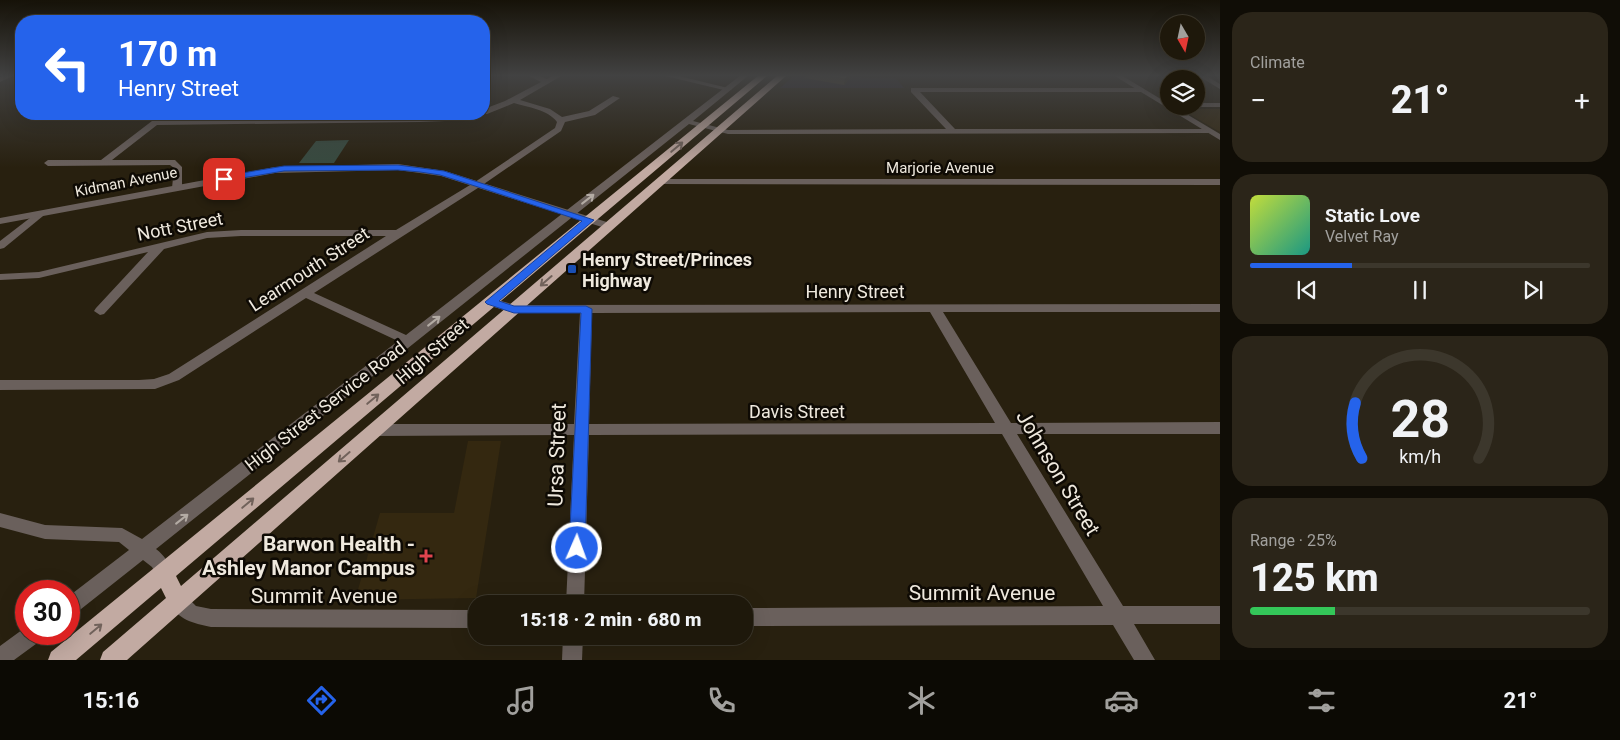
<!DOCTYPE html>
<meta charset="utf-8">
<style>
:root{--surface:#1e180b;--page:#2b2519;--text:#f1f3f6;--muted:#a1a09d;--line:#3c372c;--accent:#2563eb}
body{margin:0;font-family:Roboto,sans-serif;background:var(--page);color:var(--text);height:100vh;display:flex;flex-direction:column;font-size:19px;white-space:nowrap}
*{box-sizing:border-box;margin:0}
p{font-size:16px;color:var(--muted)}
.icon{flex:none;width:28px;height:28px;fill:none;stroke:currentColor;stroke-width:2;stroke-linecap:round;stroke-linejoin:round}
.map{position:relative;flex:1;overflow:hidden}
.details{display:flex;flex-direction:column;gap:12px;padding:12px;background:#100d06;width:400px}
.details>*{flex:none}
.top-card{position:absolute;left:15px;top:15px;width:475px;height:105px;border-radius:20px;box-shadow:0 5px 20px #0002,0 0 0 1px var(--line);background:#2563eb;color:#fff;overflow:hidden}
.needle{width:32px;rotate:171deg}
.tools{position:absolute;left:1160px;top:15px;display:grid;gap:10px}
.tools a{display:grid;place-items:center;width:45px;height:45px;border-radius:50%;background:var(--surface);box-shadow:0 5px 20px #0002,0 0 0 1px var(--line);font-size:25px}
.speed{position:absolute;left:15px;top:580px;display:flex;gap:10px;font-size:25px;font-weight:700;text-align:center}
.speed>*{display:grid;place-content:center;width:65px;height:65px;border-radius:50%;background:var(--surface);box-shadow:0 5px 20px #0002,0 0 0 1px var(--line);line-height:1}
.speed .limit{border:8px solid #d22;background:#fff;color:#111}
.pin{position:absolute;display:grid;place-items:center;width:42px;height:42px;color:#fff;margin:-21px;border-radius:10px;box-shadow:0 2px 8px #0006}
.me{position:absolute;width:55px;margin:-28px;rotate:2deg;stroke-linejoin:round;filter:drop-shadow(0 0 4px #0008)}
.turn{display:flex;align-items:center;gap:18px;height:105px;padding:0 20px;font-size:22px}
.turn .icon{width:65px;height:65px;stroke-width:2.5}
.turn b{display:block;font-size:35px;line-height:42px}
.big{font-size:38px;font-weight:800;line-height:1.1}
.details .tile{flex:1;display:flex;flex-direction:column;justify-content:center;gap:8px;min-width:0;padding:0 18px;border-radius:20px;background:var(--page)}
.details .dial{align-items:center;gap:0}
.dial svg{height:130px;overflow:visible;fill:none;stroke:var(--line);stroke-width:7;stroke-linecap:round;text-anchor:middle}
.dial text{fill:var(--text);stroke:none}
.song{display:flex;align-items:center;gap:15px}
.cover{width:60px;height:60px;border-radius:8px;background:linear-gradient(135deg,hsl(70 70% 55%),hsl(170 70% 35%))}
.played{height:5px;border-radius:2px;background:linear-gradient(90deg,var(--accent) 30%,var(--line) 30%)}
.keys{display:flex;justify-content:space-around;direction:ltr}
.heat{display:flex;justify-content:space-between;align-items:center;font-size:28px;direction:ltr}
.charge{height:8px;border-radius:4px;background:linear-gradient(90deg,#34c759 25%,var(--line) 0)}
.trip{position:absolute;left:468px;top:595px;width:285px;height:50px;border-radius:20px;background:var(--surface);box-shadow:0 5px 20px #0002,0 0 0 1px var(--line);font-weight:800;line-height:50px;text-align:center}
.tab-bar{display:flex;height:80px;justify-content:space-around;align-items:center;background:#0c0a04;color:var(--muted)}
.tab-bar .icon{width:35px;height:35px}
.tab-bar .active{color:var(--accent)}
.tab-bar b{font-size:22px;color:var(--text)}
main{display:flex;flex:1;min-height:0}
.map>svg:first-child{display:block}
</style>
<main>
<div class="map">
<svg width="1220" height="660" viewBox="0 0 1220 660">
<rect width="100%" height="100%" fill="#28200f"/>
<polygon fill="#2a2535" points="795,75 849,75 866,78 896,78 904,88 780,88"/>
<g fill="#342810">
<polygon points="1189,109 1220,109 1220,132 1184,111"/>
<polygon points="468,441 501,441 476,598 355,600 380,513 454,513"/>
</g>
<polygon fill="#374a3f" points="349,140 334,163 299,163 316,141"/>
<g fill="none" stroke-linecap="round" stroke-linejoin="round">
<g fill="#6a605c" fill-rule="evenodd">
<polygon points="5,75 15,75 0,82 0,77"/>
<path d="M527,75h10l10,4 7,-4h9l-43,25 30,9 12,8 27,-6 24,-15 7,2 -25,17 -30,7 -4,9 -80,55 -167,107 92,42 335,-260h8l-56,46 35,9 218,-1 -35,-37v-4h232v4h-223l35,37h253l4,2 -4,2 -480,1 -39,-10 -533,425c9,7 12,13 17,23l-3,6 -6,2 -6,-2 -6,-11 -9,-7 -67,53 -7,3v-20l60,-46 -10,-8 -74,-3 -45,-12v-14l45,12 77,3 20,11 256,-198 -92,-43 -127,82 -24,9 -155,1v-10h139l15,-1 15,-5 217,-138h-145l-34,2 -43,11 -60,65 -4,1 -6,-4 2,-3 52,-56 -109,26 -39,2v-6l39,-2 168,-40 34,-2h155l79,-48 80,-54 2,-6c-8,-12 -30,-15 -43,-19l-27,11h-5h2v-5l21,-8 36,-19z"/>
<polygon points="1197,75 1205,75 1220,84 1220,89"/>
<polygon points="159,114 167,114 161,121 420,118 481,114 445,121 420,122 157,125 112,160 175,160 182,167 182,188 177,191 172,188 174,168 170,165 48,166 44,163 48,160 101,160 152,121"/>
<polygon points="660,179 1220,179 1220,185 657,184 657,180"/>
<polygon points="39,211 44,214 43,216 4,248 0,249 0,241"/>
<path d="M491,298l24,7 705,-1v8h-277l68,111 209,-1v12h-203l106,172h97v18h-86l21,36h-21l-21,-35 -369,1v-18l359,-2 -101,-172 -413,1 -5,169h-18l8,-169 -199,1 -5,-2 -2,-4 2,-4 5,-2h199l6,-111h-66l-27,-8 -2,-3 2,-3zM930,312l65,111 -406,1 3,-111z"/>
<path d="M178,592l7,3 11,11 15,3 265,1v18l-265,-1c-18,-4 -34,-7 -42,-26l2,-6z"/>
<polygon points="26,627 26,634 42,634 40,641 14,660 0,660 0,646"/>
<polygon points="563,636 583,636 582,660 562,660"/>
</g>
<g fill="#6a605c" fill-rule="evenodd">
<polygon points="661,75 675,75 732,89 728,91"/>
<polygon points="1113,75 1121,75 1169,104 1169,106 1173,106 1220,134 1220,140"/>
<polygon points="1196,103 1220,103 1220,107 1193,107 1196,106"/>
<polygon points="398,164 445,171 613,224 614,226 609,229 605,228 441,176 398,170 275,173 0,224 0,218 275,167"/>
</g>
<polygon fill="#c2aaa2" fill-rule="evenodd" points="759,75 768,75 176,576 181,586 778,75 787,75 127,660 100,660 103,652 166,598 161,588 76,660 48,660 51,652"/>
</g>
<polygon fill="#4f4635" points="806,75 852,75 844,85 805,78"/>
<polygon fill="#38301e" points="848,75 852,75 844,85 845,78"/>
<polygon fill="#605847" stroke="#776e5f" points="830,75 848,75 845,78"/>
<defs><path id="oneway-shaft" d="M-6 0H5M1.5-3L5.5 0L1.5 3" fill="none" stroke-width="1.6" stroke-linecap="round" stroke-linejoin="round" transform="scale(1.25)"/></defs>
<g stroke="#71625b">
<use href="#oneway-shaft" transform="translate(677 147) rotate(-40)"/>
<use href="#oneway-shaft" transform="translate(546 281) rotate(139)"/>
<use href="#oneway-shaft" transform="translate(373 399) rotate(-40)"/>
<use href="#oneway-shaft" transform="translate(344 457) rotate(139)"/>
<use href="#oneway-shaft" transform="translate(248 503) rotate(-40)"/>
<use href="#oneway-shaft" transform="translate(96 629) rotate(-40)"/>
</g>
<g stroke="#b3aba4">
<use href="#oneway-shaft" transform="translate(588 199) rotate(-38)"/>
<use href="#oneway-shaft" transform="translate(434 321) rotate(-38)"/>
<use href="#oneway-shaft" transform="translate(182 519) rotate(-38)"/>
</g>
<linearGradient id="sky" x2="0" y2="1"><stop stop-color="#161208"/><stop offset="0.45" stop-color="#424242"/><stop offset="1" stop-color="#424242" stop-opacity="0"/></linearGradient>
<rect width="1220" height="168" fill="url(#sky)"/>
<polygon fill="#2563eb" stroke="#184099" points="398,165 444,171 594,220 499,301 514,306 586,306 592,309 585,548 582,552 577,554 571,552 569,548 581,313 514,313 487,304 485,302 582,221 475,186 440,175 420,172 398,170 284,171 224,181 220,179 224,176 284,166"/>
<rect fill="#1a4fb4" stroke="#0e0a04" stroke-width="2" x="567" y="264" width="10" height="10" rx="2.5"/>
<path fill="#e0444e" stroke="#0e0a04" stroke-width="2" d="M423.5 548.5h5v5h5v5h-5v5h-5v-5h-5v-5h5z"/>
<g text-anchor="middle" dominant-baseline="central" stroke-width="5" stroke-linejoin="round" paint-order="stroke">
<g font-size="15" fill="#efe9de" stroke="#0e0a04">
<text x="940" y="168">Marjorie Avenue</text>
<text transform="translate(126 182) rotate(-11)">Kidman Avenue</text>
</g>
<g font-size="18" fill="#efe9de" stroke="#0e0a04">
<text transform="translate(180 226) rotate(-11)">Nott Street</text>
<text transform="translate(309 269) rotate(-33)">Learmouth Street</text>
<text x="855" y="291">Henry Street</text>
<text transform="translate(432 351) rotate(-41)">High Street</text>
<text transform="translate(325 406) rotate(-38)">High Street Service Road</text>
<text x="797" y="411">Davis Street</text>
</g>
<g font-size="18" font-weight="bold" fill="#efe9de" stroke="#0e0a04" text-anchor="start">
<text x="582" y="259">Henry Street/Princes<tspan x="582" dy="21">Highway</tspan></text>
</g>
<g font-size="21" fill="#efe9de" stroke="#0e0a04">
<text transform="translate(557 455) rotate(-88)">Ursa Street</text>
<text transform="translate(1058 473) rotate(59)">Johnson Street</text>
<text x="982" y="593">Summit Avenue</text>
<text x="324" y="596">Summit Avenue</text>
</g>
<g font-size="21" font-weight="bold" fill="#efe9de" stroke="#0e0a04" text-anchor="end">
<text x="415" y="544">Barwon Health -<tspan x="415" dy="24">Ashley Manor Campus</tspan></text>
</g>
</g>
</svg>
<div class="tools">
<a><svg class="needle" viewBox="-14 -14 28 28"><path d="M0-13l5 13h-10z" fill="#e53935"/><path d="M0 13l5-13h-10z" fill="#a1a09d"/></svg></a>
<a><svg class="icon" aria-label="layers" viewBox="0 0 24 24"><path d="M12 4l9 5-9 5-9-5zM3 14l9 5 9-5"/></svg></a>
</div>
<div class="speed"><div class="limit">30</div></div>
<div class="pin" style="left:224px;top:179px;background:#d93025"><svg class="icon" aria-label="arrive" viewBox="0 0 24 24"><path d="M6 21V4h12l-3 4 3 4H6"/></svg></div>
<svg class="me" style="left:577px;top:548px" viewBox="-20 -20 40 40"><circle r="17" fill="#2563eb" stroke="#fff" stroke-width="3"/><path d="M0-11L8 9 0 5-8 9z" fill="#fff"/></svg>
<div class="trip">15:18 · 2 min · 680 m</div>
<div class="top-card">
<div class="turn"><svg class="icon" aria-label="left" viewBox="0 0 24 24"><path d="M17 20v-9H6M10 6l-5 5 5 5"/></svg><div><b>170 m</b>Henry Street</div></div>
</div>
</div>
<section class="details">
<div class="tile"><p>Climate</p>
<div class="heat"><a>−</a><b class="big">21°</b><a>+</a></div>
</div>
<div class="tile">
<div class="song"><i class="cover"></i><div><b>Static Love</b><p>Velvet Ray</p></div></div>
<div class="played"></div>
<div class="keys"><svg class="icon" aria-label="previous" viewBox="0 0 24 24"><path d="M18 5L8 12l10 7zM5 5v14"/></svg><svg class="icon" aria-label="pause" viewBox="0 0 24 24"><path d="M8 5v14M16 5v14"/></svg><svg class="icon" aria-label="next" viewBox="0 0 24 24"><path d="M6 5l10 7-10 7zM19 5v14"/></svg></div>
</div>
<div class="tile dial"><svg viewBox="0 0 100 80">
<path d="M14 69A42 42 0 1 1 86 69"/>
<path d="M14 69A42 42 0 0 1 10 35" stroke="#2563eb"/>
<text x="50" y="56" font-size="32" font-weight="700">28</text>
<text x="50" y="72" font-size="11">km/h</text>
</svg></div>
<div class="tile"><p>Range · 25%</p><b class="big">125 km</b><div class="charge"></div></div>
</section>
</main>
<nav class="tab-bar">
<b>15:16</b>
<svg class="icon active" aria-label="directions" viewBox="0 0 24 24"><path d="M12 3l9 9-9 9-9-9zM9 14v-3h6M13 9l2 2-2 2"/></svg>
<svg class="icon" aria-label="music" viewBox="0 0 24 24"><path d="M9 18V5l10-2v13"/><circle cx="6" cy="18" r="3"/><circle cx="16" cy="16" r="3"/></svg>
<svg class="icon" aria-label="phone" viewBox="0 0 24 24"><path d="M5 4h4l2 5-3 2q2 4 5 5l2-3 5 2v4C11 20 4 13 5 4z"/></svg>
<svg class="icon" aria-label="climate" viewBox="0 0 24 24"><path d="M12 3v18M4 7l16 10M4 17L20 7"/></svg>
<svg class="icon" aria-label="car" viewBox="0 0 24 24"><path d="M5 17H2v-5l4-1 3-4h7l3 4 3 1v5h-3M9 17h6M6 11h13"/><circle cx="7" cy="17" r="2"/><circle cx="17" cy="17" r="2"/></svg>
<svg class="icon" aria-label="filters" viewBox="0 0 24 24"><path d="M4 7h16M4 17h16"/><circle cx="9" cy="7" r="2"/><circle cx="15" cy="17" r="2"/></svg>
<b>21°</b>
</nav>
